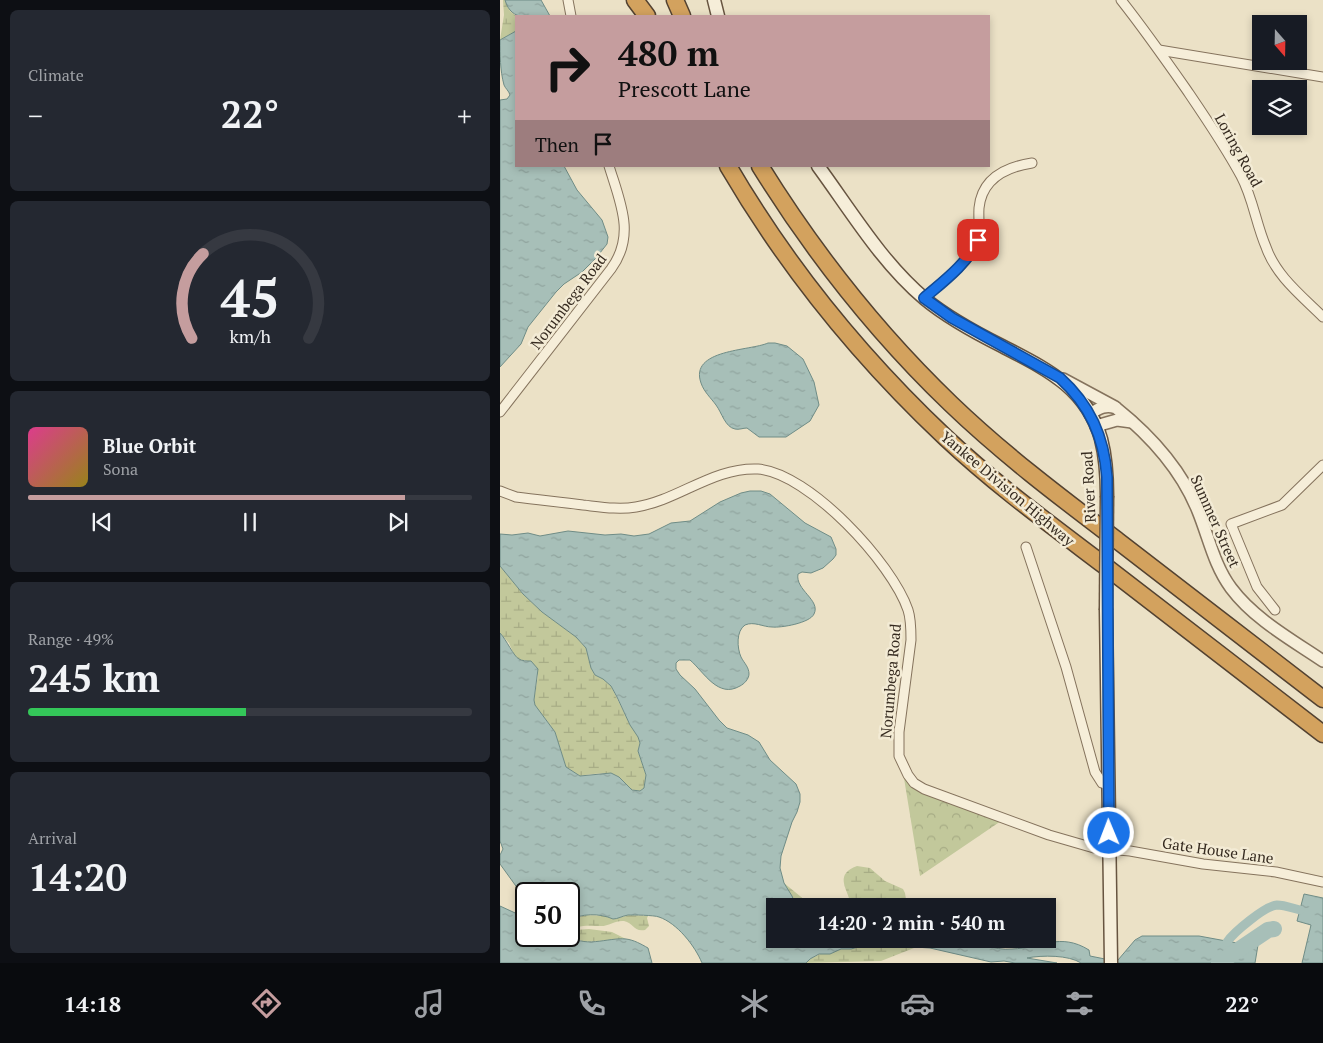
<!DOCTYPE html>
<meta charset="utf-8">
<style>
:root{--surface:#171b24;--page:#242831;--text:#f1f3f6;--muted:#9ea1a6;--line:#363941;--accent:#c59d9e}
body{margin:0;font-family:"PT Serif",serif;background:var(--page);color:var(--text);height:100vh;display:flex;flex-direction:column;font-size:19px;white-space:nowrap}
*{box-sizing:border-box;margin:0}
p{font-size:16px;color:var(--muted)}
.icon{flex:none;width:28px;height:28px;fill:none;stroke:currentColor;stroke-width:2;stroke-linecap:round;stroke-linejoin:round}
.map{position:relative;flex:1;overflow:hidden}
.sheet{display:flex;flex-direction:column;gap:10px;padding:10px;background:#0d0f14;width:500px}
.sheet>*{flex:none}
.guide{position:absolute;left:15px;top:15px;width:475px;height:152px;border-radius:0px;box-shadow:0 2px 8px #0003;background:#c59d9e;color:#111;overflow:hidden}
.needle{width:32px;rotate:160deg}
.buttons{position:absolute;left:752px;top:15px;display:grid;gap:10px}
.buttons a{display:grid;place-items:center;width:55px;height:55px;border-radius:0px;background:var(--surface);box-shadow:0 2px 8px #0003;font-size:25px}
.speed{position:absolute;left:15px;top:882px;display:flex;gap:10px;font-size:25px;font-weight:700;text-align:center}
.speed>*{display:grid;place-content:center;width:65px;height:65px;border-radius:50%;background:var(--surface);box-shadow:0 2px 8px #0003;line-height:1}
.speed .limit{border:2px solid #111;border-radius:8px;background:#fff;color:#111}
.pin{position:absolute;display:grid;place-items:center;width:42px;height:42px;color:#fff;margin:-21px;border-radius:10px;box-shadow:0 2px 8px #0006}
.me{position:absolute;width:55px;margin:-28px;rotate:359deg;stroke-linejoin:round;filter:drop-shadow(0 0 4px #0008)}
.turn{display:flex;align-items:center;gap:18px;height:105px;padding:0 20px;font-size:22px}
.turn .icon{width:65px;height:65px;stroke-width:2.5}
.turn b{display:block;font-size:35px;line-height:42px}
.then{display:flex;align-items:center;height:48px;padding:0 20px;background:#0003;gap:10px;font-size:19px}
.big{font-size:38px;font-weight:800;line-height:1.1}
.sheet .card{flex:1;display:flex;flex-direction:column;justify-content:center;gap:8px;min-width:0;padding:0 18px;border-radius:8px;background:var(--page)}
.sheet .dial{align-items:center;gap:0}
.dial svg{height:130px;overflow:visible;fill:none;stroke:var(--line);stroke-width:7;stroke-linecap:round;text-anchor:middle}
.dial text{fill:var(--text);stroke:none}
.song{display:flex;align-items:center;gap:15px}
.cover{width:60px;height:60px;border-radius:8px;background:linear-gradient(135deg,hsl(330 70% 55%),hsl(50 70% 35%))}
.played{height:5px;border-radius:2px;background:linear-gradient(90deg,var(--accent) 85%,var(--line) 85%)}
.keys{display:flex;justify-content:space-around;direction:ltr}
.heat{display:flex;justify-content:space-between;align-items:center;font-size:28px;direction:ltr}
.charge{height:8px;border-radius:4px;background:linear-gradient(90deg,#34c759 49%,var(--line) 0)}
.trip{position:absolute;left:266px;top:898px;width:290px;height:50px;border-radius:0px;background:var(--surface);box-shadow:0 2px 8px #0003;font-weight:800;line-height:50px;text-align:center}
.menu{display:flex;height:80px;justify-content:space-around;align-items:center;background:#090b0e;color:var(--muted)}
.menu .icon{width:35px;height:35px}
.menu .on{color:var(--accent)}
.menu b{font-size:22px;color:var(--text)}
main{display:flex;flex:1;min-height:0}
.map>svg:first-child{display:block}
</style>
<main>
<section class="sheet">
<div class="card"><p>Climate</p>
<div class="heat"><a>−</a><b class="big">22°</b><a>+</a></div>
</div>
<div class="card dial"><svg viewBox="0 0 100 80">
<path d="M14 69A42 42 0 1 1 86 69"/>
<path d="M14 69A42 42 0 0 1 21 17" stroke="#c59d9e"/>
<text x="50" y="56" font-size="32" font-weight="700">45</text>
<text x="50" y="72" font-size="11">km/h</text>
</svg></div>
<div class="card">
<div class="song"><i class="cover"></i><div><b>Blue Orbit</b><p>Sona</p></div></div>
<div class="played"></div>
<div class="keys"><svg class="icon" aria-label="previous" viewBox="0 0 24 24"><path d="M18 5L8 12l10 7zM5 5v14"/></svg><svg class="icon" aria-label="pause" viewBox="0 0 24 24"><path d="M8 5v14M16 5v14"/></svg><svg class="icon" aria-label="next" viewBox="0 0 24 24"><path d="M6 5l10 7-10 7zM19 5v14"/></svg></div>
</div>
<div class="card"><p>Range · 49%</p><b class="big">245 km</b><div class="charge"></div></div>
<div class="card"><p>Arrival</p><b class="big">14:20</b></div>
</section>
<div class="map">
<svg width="823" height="963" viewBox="0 0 823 963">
<defs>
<pattern id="wetland-marsh" width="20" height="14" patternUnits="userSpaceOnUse" patternTransform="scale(1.25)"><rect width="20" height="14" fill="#c2c89b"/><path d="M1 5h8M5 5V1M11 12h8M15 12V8" fill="none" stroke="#a7ac85"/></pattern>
<pattern id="park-crowns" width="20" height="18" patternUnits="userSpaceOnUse" patternTransform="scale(1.25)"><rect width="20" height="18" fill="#c2c89b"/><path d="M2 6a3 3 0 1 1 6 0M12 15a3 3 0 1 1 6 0" fill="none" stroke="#a7ac85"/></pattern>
<pattern id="water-ripples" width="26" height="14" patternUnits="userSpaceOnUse" patternTransform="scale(1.25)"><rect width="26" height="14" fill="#a7bfb8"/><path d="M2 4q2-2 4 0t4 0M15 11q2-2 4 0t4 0" fill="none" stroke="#90a49e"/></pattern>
</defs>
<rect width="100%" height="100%" fill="#ebe1c6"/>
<g fill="url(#wetland-marsh)">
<polygon points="3,0 5,0 10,11 16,16 16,31 0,40 4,15"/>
<path d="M0,566l23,28 19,18 34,25 10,11 5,20 4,7 8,4 8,7 19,39 8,12 2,6 -2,8 8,24 -2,13 -4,3c-13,-1 -12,-5 -20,-13 -8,-7 -29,-4 -40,-2l-14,-9 -11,-35 -20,-27 -1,-5 4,-25 -12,-15h-6l-5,-3 -6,-14 -9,-10z"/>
<path d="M357,866l13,2 15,13 18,8 2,4 1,8 13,3 3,2h-126l-12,-23 22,18 42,3 2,-3c-4,-14 -15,-27 7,-35z"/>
<path d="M85,915l22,1 6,3 16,-4 19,1 -1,2 2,8 -4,4c-12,2 -11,-7 -21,-9 -8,-1 -15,5 -23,5 -9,0 -15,-1 -24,1l-1,3 13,-1 23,3 14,7 -42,3 -14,-7 -1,-14z"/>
<polygon points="364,944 393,945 414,948 381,961 306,963 310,959 320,954 330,954 341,949 351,949"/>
</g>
<polygon fill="url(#park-crowns)" points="402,766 414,783 504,819 420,876"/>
<g fill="url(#water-ripples)" stroke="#6f8c86">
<path d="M5,0h36l9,16c-20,0 -38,7 -45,-16z"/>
<path d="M16,31v135h48l13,24 25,30 6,17 -1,7 -11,14 -14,14 -18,12 -8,8 -28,35 -7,17 -21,23v-267l7,-1 3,-4c-1,-4 -5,-7 -6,-10 -4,-15 -4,-30 -4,-45z"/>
<path d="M268,343h7l12,3 16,13 11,23 5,23 -9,16 -24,16h-27l-12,-9c-4,0 -8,2 -12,1 -10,-2 -13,-16 -19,-24 -5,-7 -12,-13 -15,-22 -12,-34 49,-32 67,-40z"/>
<path d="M250,491h11l9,3 35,29 26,14 5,12v6l-3,4 -10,9 -12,5 -9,-1 -4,2c-3,16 23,26 16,40 -4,9 -33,14 -42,13 -9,0 -18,-6 -27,-2 -9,6 -8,23 -4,32 3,6 8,10 8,17 0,5 -5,10 -9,12 -22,13 -36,-14 -50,-26h-11l-3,3v6l4,6 15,14 24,31 8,8 21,7 11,7 11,18 26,24 4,10v8l-3,10 -5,10 -11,34 -1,12 4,15 8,13 4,10h-21v33c42,0 84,0 127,0 19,0 39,-2 57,0 18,2 35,12 53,10 29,-1 48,-17 77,1l1,6 25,5 3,-1 17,-20 7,-4h57l38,7 5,-1 14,-10 2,13 -3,18h-174c-12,-8 -39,-8 -54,-5l30,5h-42l-11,-2 -13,1 -61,-14 -61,-4 -18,5h-10l-11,5h-11l-9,5 -4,4h-104c-7,-17 -25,-40 -43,-46 -5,-2 -26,-2 -31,-2 -6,1 -10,4 -15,4 -13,-6 -33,-6 -44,2v-27h-43v6l-26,-36v-9l3,-6 -3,-8v-208c6,6 14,24 19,26 3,2 8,2 12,2l7,8 -4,31 1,5 20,27 11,35 14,9 31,-3 8,4 13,13 8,1 4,-3 2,-13 -8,-24 2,-8 -2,-6 -8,-12 -13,-28 -6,-11 -8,-7 -8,-4 -4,-7 -5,-20 -10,-11 -34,-25 -19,-18 -23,-28v-32l12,1 16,-2 12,3 28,-5 37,4 16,-1 13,2 15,-2 22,-11 19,-2 30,-19 21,-9z"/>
<polygon points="804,894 823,898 823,963 802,963 811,925 797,921"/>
<path d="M0,906l26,12v18h43v-3c12,17 39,4 57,6 8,1 15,5 22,9l4,15h-152z"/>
</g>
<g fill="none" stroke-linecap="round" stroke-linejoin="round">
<path stroke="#a7bfb8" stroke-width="9" d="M727,942c7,-10 38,-36 50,-37 7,0 15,3 23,5"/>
<polyline stroke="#a7bfb8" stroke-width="16" points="719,963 768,930 774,929"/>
<g stroke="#85735d" stroke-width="11">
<g id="minor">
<polyline points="68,0 71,16"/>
<path d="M621,0c23,29 44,59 65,89 19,28 39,57 55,87 12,22 15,48 25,71 10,29 36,49 57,70"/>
<polyline points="659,50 823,77"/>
<path d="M424,298c17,-15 38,-30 50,-49 8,-13 4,-26 5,-41 3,-30 27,-41 53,-45"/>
<path d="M0,412l111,-143c25,-34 9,-67 -2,-103"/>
<path d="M0,491l16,6c22,3 45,5 67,8 18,2 36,5 53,2 43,-7 77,-40 122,-38 51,4 134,94 150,141 3,9 3,19 3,30l-12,92v24l9,19 6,8 10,6 125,46 45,13 36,3 73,13 73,8 47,10"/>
<polyline points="526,547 566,667 595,772 602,783 608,785"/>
<polyline points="775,610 757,587 731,524 782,505 823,465"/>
</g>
</g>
<g stroke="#85735d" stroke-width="14">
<g id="tertiary">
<polyline points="563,379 615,407"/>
<path d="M590,414c9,-6 16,-10 26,-6 35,28 65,61 82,103 11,27 16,54 33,77 23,31 61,52 92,73"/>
<polyline points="596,426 617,420 632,422"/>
</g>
</g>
<g stroke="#675440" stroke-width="15">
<g id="secondary">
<polyline points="214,0 218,16"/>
<path d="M318,166c33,45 64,97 107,133 23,19 51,34 77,47 44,23 84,41 99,93 5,19 6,37 6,57"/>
<polyline points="606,610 611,963"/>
</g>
</g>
<g stroke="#534231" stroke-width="19">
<g id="motorway">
<polyline points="135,0 147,16"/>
<polyline points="175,0 182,16"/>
<path d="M228,166c59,101 133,192 218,272 50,47 105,87 159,128 72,56 145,112 218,168"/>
<path d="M260,166c54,87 117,167 191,238 52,50 109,93 167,137 68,53 137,105 205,158"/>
</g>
</g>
<use href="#minor" stroke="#f6eed9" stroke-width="9"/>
<use href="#tertiary" stroke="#f6eed9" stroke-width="11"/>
<use href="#secondary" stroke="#f6eed9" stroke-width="12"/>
<use href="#motorway" stroke="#d3a25e" stroke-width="16"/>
<g stroke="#675440" stroke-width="15" stroke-linecap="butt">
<polyline id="secondary-bridge" points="606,610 607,496"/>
</g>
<use href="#secondary-bridge" stroke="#f6eed9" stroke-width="12"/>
</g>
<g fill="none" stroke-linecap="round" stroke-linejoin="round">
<g stroke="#114b97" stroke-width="12">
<path id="route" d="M478,240c-11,24 -34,41 -54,58l28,20 108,60c30,27 44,59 47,99l2,356"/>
</g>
<use href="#route" stroke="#1a73e8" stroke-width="9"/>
</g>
<g text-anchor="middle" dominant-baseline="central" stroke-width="5" stroke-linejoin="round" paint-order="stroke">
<g font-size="15" fill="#362b20" stroke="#f3ebd5">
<text transform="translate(739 150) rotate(61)">Loring Road</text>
<text transform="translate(68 301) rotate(-53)">Norumbega Road</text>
<text transform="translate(588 487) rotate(-93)">River Road</text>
<text transform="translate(508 488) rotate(40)">Yankee Division Highway</text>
<text transform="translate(716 521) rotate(66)">Summer Street</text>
<text transform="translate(390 681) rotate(-85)">Norumbega Road</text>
<text transform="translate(718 850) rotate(8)">Gate House Lane</text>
</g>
</g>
</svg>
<div class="buttons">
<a><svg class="needle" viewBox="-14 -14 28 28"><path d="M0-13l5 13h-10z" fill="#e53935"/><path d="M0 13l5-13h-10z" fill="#9ea1a6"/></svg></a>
<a><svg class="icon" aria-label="layers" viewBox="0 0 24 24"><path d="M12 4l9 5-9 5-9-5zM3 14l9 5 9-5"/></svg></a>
</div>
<div class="speed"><div class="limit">50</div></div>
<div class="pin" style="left:478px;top:240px;background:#d93025"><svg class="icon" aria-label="arrive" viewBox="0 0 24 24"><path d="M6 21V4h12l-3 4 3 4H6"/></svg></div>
<svg class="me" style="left:609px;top:833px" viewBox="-20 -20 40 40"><circle r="17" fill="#1a73e8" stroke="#fff" stroke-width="3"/><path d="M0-11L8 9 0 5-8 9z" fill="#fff"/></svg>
<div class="trip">14:20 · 2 min · 540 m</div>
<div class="guide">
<div class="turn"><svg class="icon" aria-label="right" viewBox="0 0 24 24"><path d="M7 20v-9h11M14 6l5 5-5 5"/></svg><div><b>480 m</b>Prescott Lane</div></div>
<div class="then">Then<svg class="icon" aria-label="arrive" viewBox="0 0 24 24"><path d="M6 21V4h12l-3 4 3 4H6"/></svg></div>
</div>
</div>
</main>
<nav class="menu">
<b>14:18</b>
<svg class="icon on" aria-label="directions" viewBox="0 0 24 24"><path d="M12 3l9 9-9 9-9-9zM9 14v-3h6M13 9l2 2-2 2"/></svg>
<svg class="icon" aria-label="music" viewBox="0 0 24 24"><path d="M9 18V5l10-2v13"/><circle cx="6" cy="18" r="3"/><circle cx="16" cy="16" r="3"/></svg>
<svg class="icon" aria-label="phone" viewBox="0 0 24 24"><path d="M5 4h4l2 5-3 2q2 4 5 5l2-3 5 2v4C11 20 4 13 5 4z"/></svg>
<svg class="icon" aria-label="climate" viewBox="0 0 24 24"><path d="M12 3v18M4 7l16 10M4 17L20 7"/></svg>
<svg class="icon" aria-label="car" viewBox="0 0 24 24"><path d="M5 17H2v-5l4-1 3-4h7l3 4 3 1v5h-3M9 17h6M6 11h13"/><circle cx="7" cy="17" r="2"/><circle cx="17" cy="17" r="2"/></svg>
<svg class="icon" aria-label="filters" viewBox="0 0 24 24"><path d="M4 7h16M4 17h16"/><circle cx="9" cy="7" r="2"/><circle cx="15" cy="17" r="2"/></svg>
<b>22°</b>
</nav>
